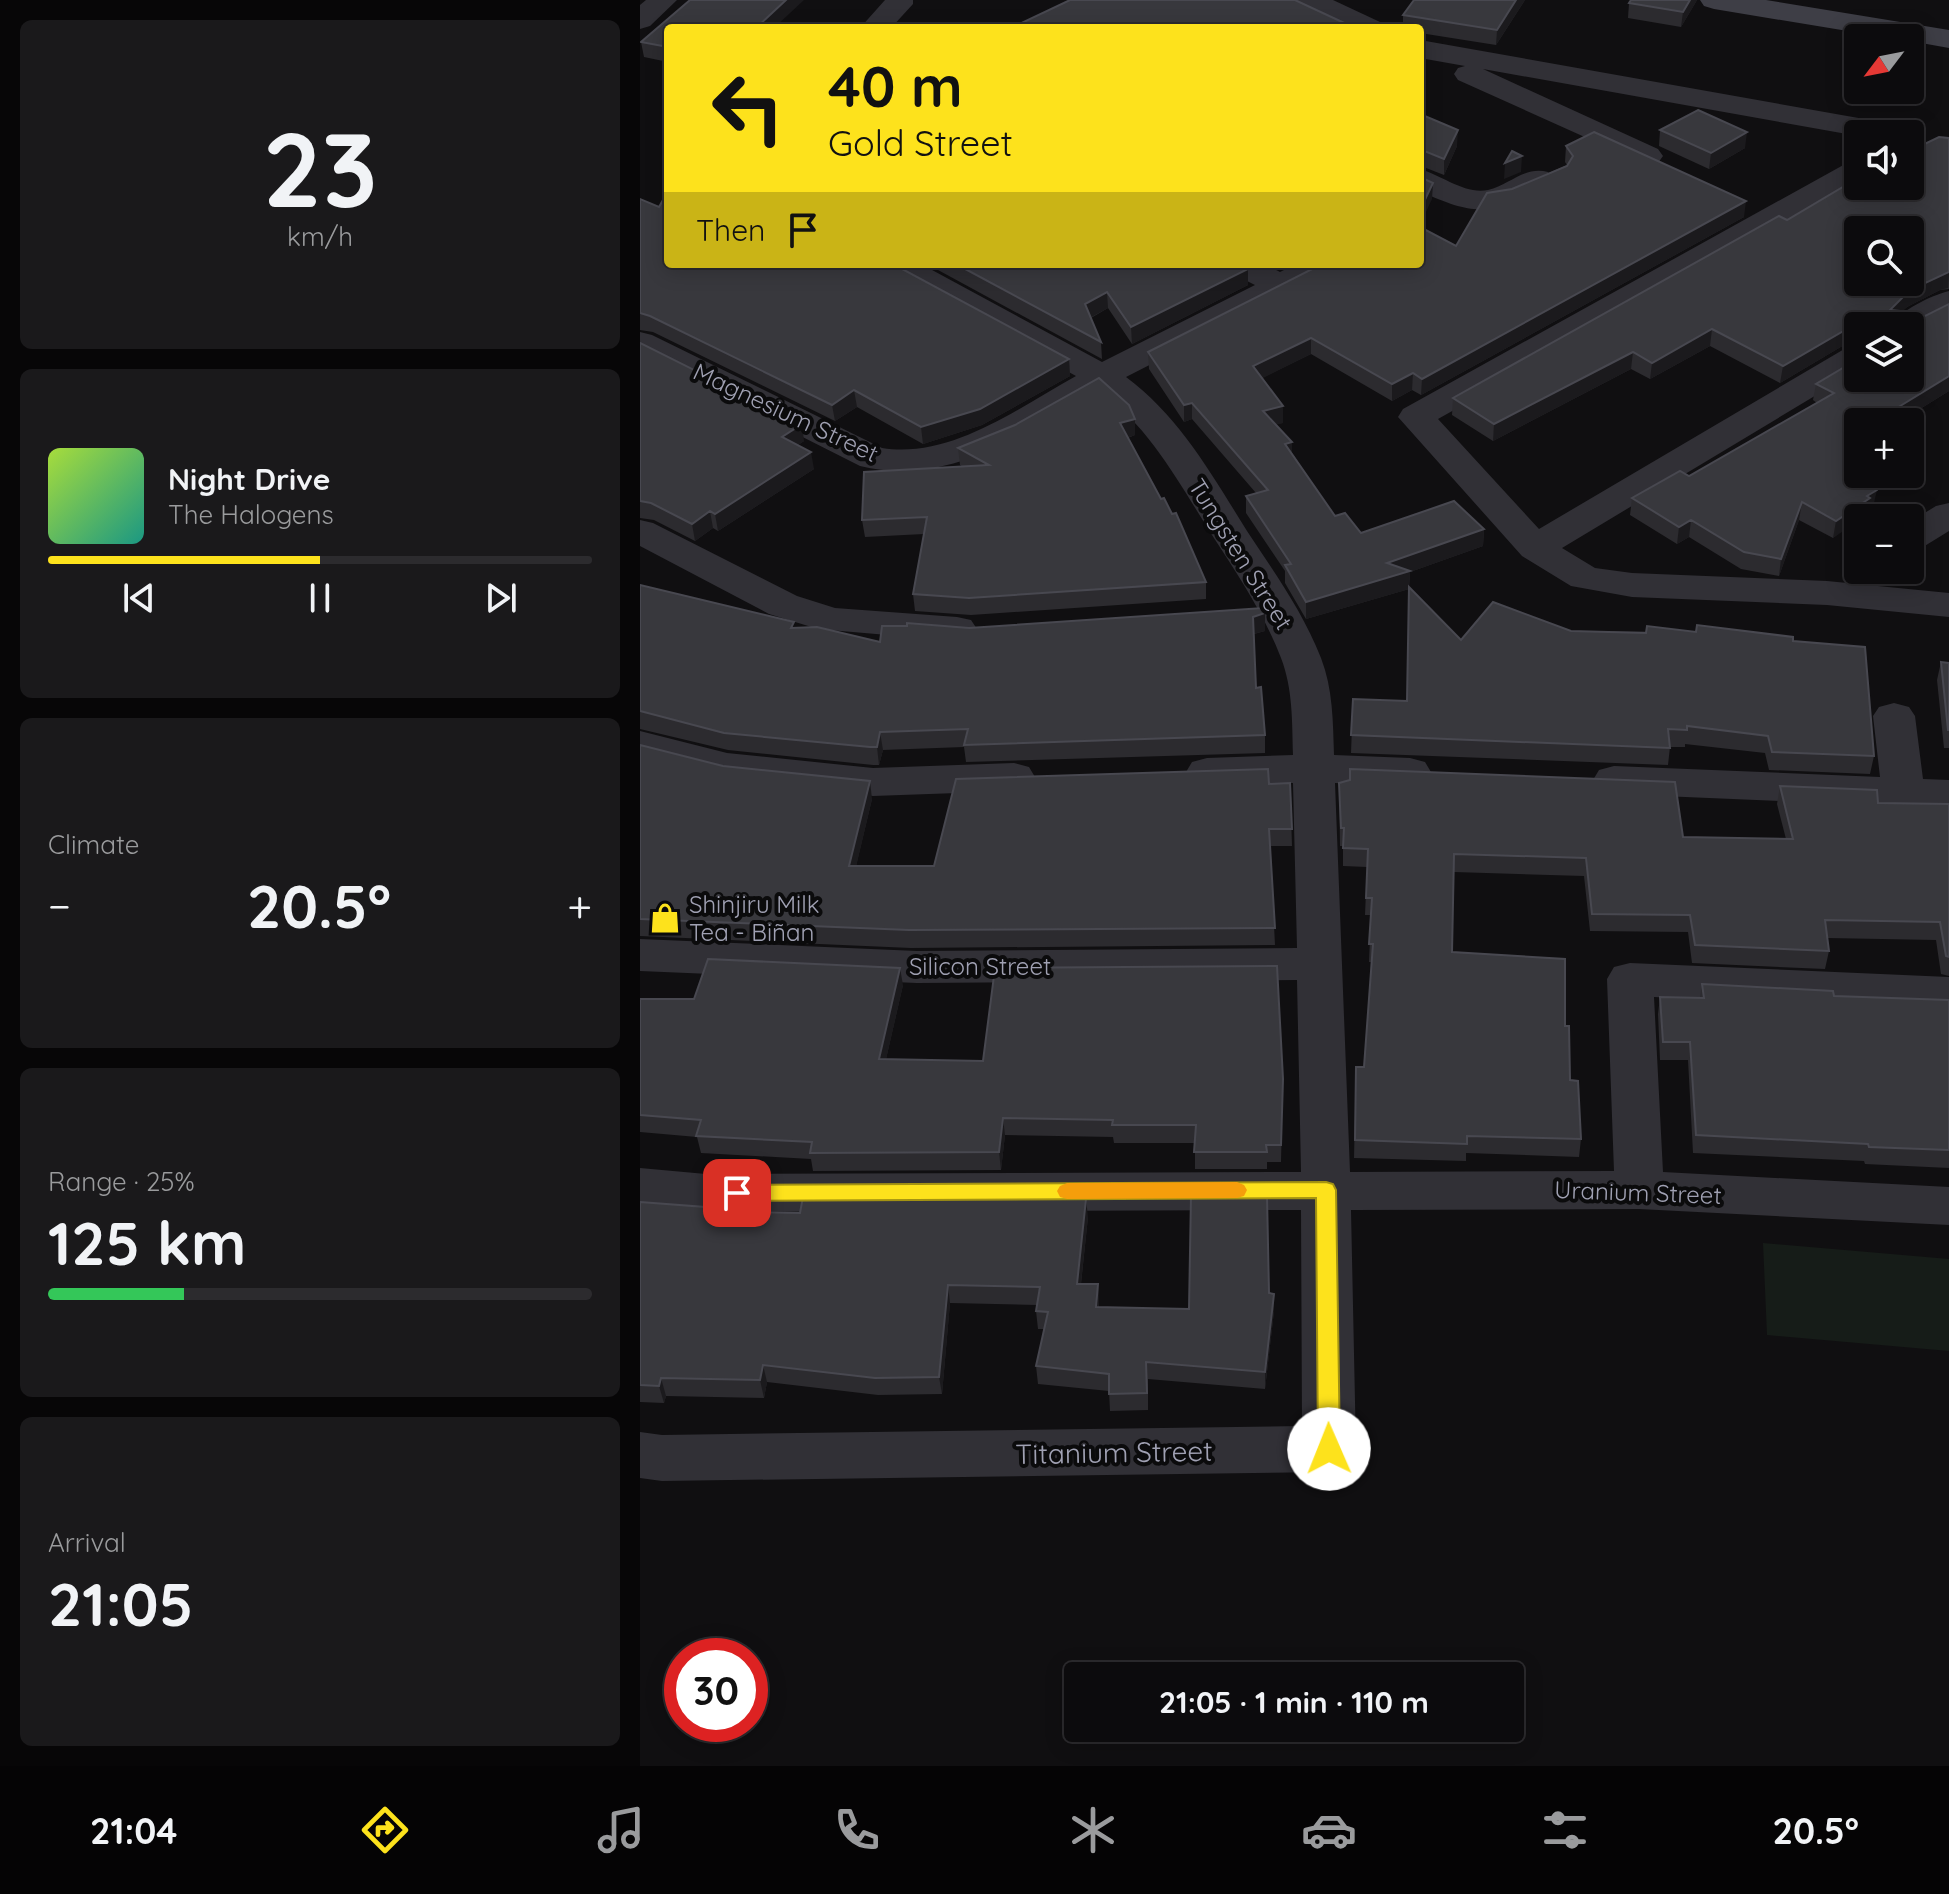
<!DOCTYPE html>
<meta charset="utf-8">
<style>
:root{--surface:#0c0b0d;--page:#1a191b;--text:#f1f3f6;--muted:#9a9b9d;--line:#2c2b2e;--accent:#fde21c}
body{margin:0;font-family:Quicksand,sans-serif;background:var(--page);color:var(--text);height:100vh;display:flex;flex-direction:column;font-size:30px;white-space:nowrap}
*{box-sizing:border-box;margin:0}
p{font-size:26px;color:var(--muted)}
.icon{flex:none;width:44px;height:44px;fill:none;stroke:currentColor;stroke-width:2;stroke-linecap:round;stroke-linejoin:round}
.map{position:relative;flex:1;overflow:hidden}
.sheet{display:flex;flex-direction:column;gap:20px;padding:20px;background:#070607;width:640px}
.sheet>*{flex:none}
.banner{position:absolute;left:24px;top:24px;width:760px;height:244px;border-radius:8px;box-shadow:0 4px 20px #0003,0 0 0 2px var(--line);background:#fde21c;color:#111;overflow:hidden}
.needle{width:52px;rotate:238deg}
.controls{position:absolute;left:1204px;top:24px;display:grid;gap:16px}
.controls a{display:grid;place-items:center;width:80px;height:80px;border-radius:8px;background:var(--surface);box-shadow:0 4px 20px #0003,0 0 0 2px var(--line);font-size:40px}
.speed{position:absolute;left:24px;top:1638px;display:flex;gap:16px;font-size:40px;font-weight:700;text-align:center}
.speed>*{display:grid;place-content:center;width:104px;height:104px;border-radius:50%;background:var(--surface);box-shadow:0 4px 20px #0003,0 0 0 2px var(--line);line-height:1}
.speed .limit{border:12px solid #d22;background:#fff;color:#111}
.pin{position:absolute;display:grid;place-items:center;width:68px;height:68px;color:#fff;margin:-34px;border-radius:16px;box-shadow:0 4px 12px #0006}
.me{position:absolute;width:88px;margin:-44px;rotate:359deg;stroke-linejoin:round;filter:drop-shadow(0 0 6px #0008)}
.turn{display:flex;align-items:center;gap:28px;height:168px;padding:0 32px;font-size:36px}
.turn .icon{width:104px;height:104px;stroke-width:2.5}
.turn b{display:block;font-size:56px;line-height:68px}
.then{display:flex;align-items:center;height:76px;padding:0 32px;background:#0003;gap:16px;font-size:30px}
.big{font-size:60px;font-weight:700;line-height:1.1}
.sheet .widget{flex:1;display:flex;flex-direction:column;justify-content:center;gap:12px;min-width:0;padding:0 28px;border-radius:12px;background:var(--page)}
.sheet .dial{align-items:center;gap:0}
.dial b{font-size:104px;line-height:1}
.song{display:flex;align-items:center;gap:24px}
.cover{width:96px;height:96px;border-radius:12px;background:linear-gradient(135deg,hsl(80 70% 55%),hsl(170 70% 35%))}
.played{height:8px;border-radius:4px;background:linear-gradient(90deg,var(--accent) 50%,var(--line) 50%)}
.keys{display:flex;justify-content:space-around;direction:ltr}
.heat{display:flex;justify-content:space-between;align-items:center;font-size:44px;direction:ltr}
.charge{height:12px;border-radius:6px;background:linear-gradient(90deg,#34c759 25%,var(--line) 0)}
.trip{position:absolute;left:424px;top:1662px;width:460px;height:80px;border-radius:8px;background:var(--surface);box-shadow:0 4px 20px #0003,0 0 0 2px var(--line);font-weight:700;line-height:80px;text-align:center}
.dock{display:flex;height:128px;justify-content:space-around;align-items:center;background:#050405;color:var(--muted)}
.dock .icon{width:56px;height:56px}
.dock .active{color:var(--accent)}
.dock b{font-size:36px;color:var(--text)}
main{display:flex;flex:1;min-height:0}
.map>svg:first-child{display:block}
</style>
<main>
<section class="sheet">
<div class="widget dial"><b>23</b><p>km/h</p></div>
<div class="widget">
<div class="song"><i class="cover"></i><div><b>Night Drive</b><p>The Halogens</p></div></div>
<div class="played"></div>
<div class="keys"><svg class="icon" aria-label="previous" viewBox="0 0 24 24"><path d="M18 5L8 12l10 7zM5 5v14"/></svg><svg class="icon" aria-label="pause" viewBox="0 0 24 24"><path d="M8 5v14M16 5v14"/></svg><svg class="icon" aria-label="next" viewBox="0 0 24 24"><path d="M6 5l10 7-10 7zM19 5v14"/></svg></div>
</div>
<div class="widget"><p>Climate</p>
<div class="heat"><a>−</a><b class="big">20.5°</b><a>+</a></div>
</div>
<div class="widget"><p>Range · 25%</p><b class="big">125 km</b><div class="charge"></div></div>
<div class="widget"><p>Arrival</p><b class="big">21:05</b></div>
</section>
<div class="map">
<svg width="1309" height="1766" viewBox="0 0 1309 1766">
<rect width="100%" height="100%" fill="#100f11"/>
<polygon fill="#161c18" points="1123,1243 1309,1259 1309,1351 1127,1335"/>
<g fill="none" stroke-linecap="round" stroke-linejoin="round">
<g fill="#313036" fill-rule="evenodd">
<polygon points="6,0 37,0 10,26 0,29 0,5"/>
<polygon points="245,0 273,0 273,4 251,28 220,28"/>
<polygon points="656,0 693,0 740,22 745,28 707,28 660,6"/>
<polygon points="780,40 1258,125 1269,127 1273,134 1270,139 1270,134 1218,136 843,69 1018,149 1023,156 1018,163 1007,165 818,80 814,74 818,68 825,66 780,58"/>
<polygon points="1218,161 1218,183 798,419 899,529 1206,348 1218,345 1218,370 922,548 955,568 992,573 1187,581 1309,593 1309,617 1187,605 992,597 931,586 882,556 758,417 763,409 1207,163"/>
<path d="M780,169c21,6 46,26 68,21 22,-5 36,-24 60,-18l5,7 -5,7c-57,27 -68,33 -128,5z"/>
<path d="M239,264h42l181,98 153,-77 -28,-14 -5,-7h43l15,8 16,-8h43l-5,7 -208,106c54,40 86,98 121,154 27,41 56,81 74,127 12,31 12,64 13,97l76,3 15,4 6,10 -6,10 -15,4 -75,-3 15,389 264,-1 -7,-192 7,-12 16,-4 319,14v34l-295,-14 9,175 286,15v38l-310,-16 -288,1 5,239 -8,16 -19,7 -667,9 -22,-3v-46l22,3 640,-9 -1,-216 -595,2 -66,-6v-38l66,6 595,-2 -4,-192 -380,3 -277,-12v-32l277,12 380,-3 -4,-165 -86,3 -15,-4 -6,-10 6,-10 15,-4 86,-3c-1,-33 0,-66 -12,-97 -17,-44 -43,-83 -69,-123 -33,-52 -61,-106 -112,-144 -74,42 -152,97 -240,75l-220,-111v-23l12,3 230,113c69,11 136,-40 194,-72l-192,-105z"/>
<path d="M1309,291v24l-39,21v-10h-20c11,-16 40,-30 59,-35z"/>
<polygon points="1309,503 1309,531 1283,547 1270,550 1270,522 1296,506"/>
<polygon points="0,520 13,523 157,596 195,608 317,617 331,620 337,629 331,638 317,641 178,629 129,614 0,546"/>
<polygon points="1254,703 1269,707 1275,716 1283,779 1309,780 1309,808 974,794 959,790 953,780 959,770 974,766 1240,777 1233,716 1239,707"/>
<polygon points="0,731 87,753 233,768 374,763 389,767 395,777 389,787 374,791 233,796 87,781 0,759"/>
</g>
<polygon fill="#3e3e46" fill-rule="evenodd" points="1060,0 1126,0 1309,30 1309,48 1270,41 1270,38 1250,38 1074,9 1064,6"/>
</g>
<g fill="#2c2b2f">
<polygon points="885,0 856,45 780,33 780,28 763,28 763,15"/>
<polygon points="1057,0 1041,27 988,18 989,3"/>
<polygon points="28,28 28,62 4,57 1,42"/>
<polygon points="780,114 817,146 804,175 781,166"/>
<polygon points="1020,130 1105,148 1069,169 1019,146"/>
<polygon points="1309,138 1309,289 1300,290 1267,307 1262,311 1273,322 1309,304 1309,391 1259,422 1218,422 1233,507 1228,511 1227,515 1222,518 1218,518 1193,538 1159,520 1139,576 1101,569 1049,537 1037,544 990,515 992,498 1049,476 1177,403 1173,400 1176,384 1270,326 1218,326 1218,343 1204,345 1140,383 1070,346 1010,379 991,369 853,441 812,415 813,398 1147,220"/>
<polygon points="926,146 1104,217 781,395 772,390 752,401 671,354 622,378 643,423 635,424 652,442 652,453 695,516 721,533 844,529 843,546 770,572 769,588 821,640 931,631 1056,632 1153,641 1234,756 1230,774 1129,770 1125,753 1045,744 1045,747 1030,747 1028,765 711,753 713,699 767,701 769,589 666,619 645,583 645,571 606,513 606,496 616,493 552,419 544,422 509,369 508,352 816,246 872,189 927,165 925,162"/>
<polygon points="0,199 19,207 429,359 430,376 342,425 283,444 217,407 195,421 13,332 0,330"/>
<polygon points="287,264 599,264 608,285 492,344 468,308 451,318 461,342 462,359"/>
<polygon points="631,264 650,264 640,269"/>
<polygon points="0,343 164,441 158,445 174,469 78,531 73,528 55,541 14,520 0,518"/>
<polygon points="495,435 488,438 566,582 566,599 331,615 275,611 273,594 284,534 225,537 222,520 323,467 320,465 318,448"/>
<polygon points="0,585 155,628 240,642 329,628 625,613 625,631 614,634 616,688 625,735 625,753 326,762 324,747 243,750 239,765 233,765 88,750 0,729"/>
<polygon points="1301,662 1309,663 1309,748 1304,748 1297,680"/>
<polygon points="0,745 83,766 232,799 216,866 294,866 629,784 650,783 652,846 630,846 635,945 271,948 0,936"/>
<polygon points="699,783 1043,837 1146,839 1137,804 1140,786 1238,803 1309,804 1309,976 1301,974 1296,940 1187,938 1189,951 1185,969 1052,963 1048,932 950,931 944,876 814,872 812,952 925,1026 930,1080 941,1139 939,1157 826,1153 826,1161 714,1158 716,1067 724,1067 732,962 729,962 731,915 725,915 727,867 703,866 703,846 700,846"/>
<polygon points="1062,984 1194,996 1309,1000 1309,1168 1225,1164 1224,1161 1053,1153 1048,1060 1020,1060 1018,1014 1020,997 1060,997"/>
<polygon points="263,985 246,1059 643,1079 641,1162 627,1162 627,1169 555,1169 555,1143 474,1143 473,1137 365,1135 361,1170 173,1171 171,1159 61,1153 57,1137 0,1132 0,999 54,999"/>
<polygon points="0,1202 65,1207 66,1211 448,1217 441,1284 458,1284 459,1307 549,1309 629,1293 634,1311 625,1389 508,1379 508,1410 470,1411 469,1391 398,1384 396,1366 404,1329 398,1329 396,1311 397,1305 310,1303 302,1394 238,1395 127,1382 124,1398 26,1396 24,1403 0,1402"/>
</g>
<g fill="#1b1a1d">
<polygon points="146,0 164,0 134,28 116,28"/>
<polygon points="876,0 885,0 856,45 857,30"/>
<polygon points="1050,0 1057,0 1041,27 1043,12"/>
<polygon points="818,130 817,146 804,175 804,159"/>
<polygon points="1107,132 1105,148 1069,169 1071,153"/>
<polygon points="882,156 881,172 864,179 865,163"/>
<polygon points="793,183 792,199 780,225 780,210"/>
<polygon points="1106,201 1104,217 781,395 782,379"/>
<polygon points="640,264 650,264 640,269"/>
<polygon points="608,269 608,285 492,344 491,327"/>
<polygon points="1309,272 1308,288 1300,290 1267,307 1247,326 1250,310 1270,290"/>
<polygon points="467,292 468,308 446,320 445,304"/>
<polygon points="1218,327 1218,343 1204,345 1140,383 1143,366 1207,329"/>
<polygon points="1072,329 1070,346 1010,379 1012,363"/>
<polygon points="671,338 671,354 613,383 613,366"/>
<polygon points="993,352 991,369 853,441 854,424"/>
<polygon points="429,359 430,376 342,425 283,444 281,427"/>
<polygon points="773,373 772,390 752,401 752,384"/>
<polygon points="1309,376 1309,391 1259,422 1239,422 1239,419"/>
<polygon points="214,390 217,407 195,421 192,405"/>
<polygon points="552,403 552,419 544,422 544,405"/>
<polygon points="643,406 643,423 623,428 623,411"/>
<polygon points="495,419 495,435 481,440 480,423"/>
<polygon points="162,424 164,441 145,454 142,437"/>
<polygon points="652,442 652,459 645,444"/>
<polygon points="171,452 174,469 78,531 75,514"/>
<polygon points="1237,490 1233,507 1228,511 1227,515 1222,518 1218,518 1218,521 1193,538 1196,521 1227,496"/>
<polygon points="1162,502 1159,520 1139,576 1141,559"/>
<polygon points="70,511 73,528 55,541 52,524"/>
<polygon points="1051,520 1049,537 1037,544 1039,527"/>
<polygon points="844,529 843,546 770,572 769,589 666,619 666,602 747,563"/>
<polygon points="625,613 625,631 613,634 613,617"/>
<polygon points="240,732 243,750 239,765 237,747"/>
<polygon points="230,781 232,799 212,884 209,866"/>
<polygon points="260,968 263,985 242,1077 239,1059"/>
<polygon points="363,1118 365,1135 361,1170 359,1152"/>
<polygon points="446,1199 448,1217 439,1301 437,1284"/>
<polygon points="458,1284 459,1301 457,1325 456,1307"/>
<polygon points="308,1285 310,1303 302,1394 299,1377"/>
<polygon points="634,1294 634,1311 625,1389 625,1372"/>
<polygon points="123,1365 127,1382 124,1398 120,1380"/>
<polygon points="21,1378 26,1396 24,1403 19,1386"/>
</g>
<g fill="#38383d" stroke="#484850" stroke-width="2" fill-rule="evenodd">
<polygon points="50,0 146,0 116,28 28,28 28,47 1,42"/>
<polygon points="430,0 655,0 715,28 371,28"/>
<polygon points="774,0 876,0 857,30 763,15"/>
<polygon points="991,0 1050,0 1043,12 989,3"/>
<polygon points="1058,110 1107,132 1071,153 1020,130"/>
<polygon points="780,114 818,130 804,159 782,150 780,151"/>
<polygon points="954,132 1106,201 782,379 773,373 752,384 671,338 613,366 643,406 623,411 652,442 645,444 695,516 705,513 721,533 814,501 844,529 747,563 770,571 666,602 645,565 651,564 606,496 628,490 552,403 544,405 508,352 682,264 780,264 780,227 816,246 847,193 872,189 927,166 933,156 926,146"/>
<path d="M1299,137l10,1v134l-39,18 -20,20 20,2 3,10 36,-18v72l-70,43v3h-21v52h19v16l-10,6 3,2 -34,23 -34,-19 -21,57 -37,-7 -53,-32 -12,7 -47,-29 48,-27 9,5 145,-83 -18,-9 42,-25v19h52v-52h-52l-11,3 -64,37 -71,-37 -60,34 -19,-11 -139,72 -41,-26 326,-182 8,4 71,-42v8h52v-35zM1218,230h52v52h-52z"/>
<polygon points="872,151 882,156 865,163"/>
<polygon points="780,177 793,183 780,210"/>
<polygon points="28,191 28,264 253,264 429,359 340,409 281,427 214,390 192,405 10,316 0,313 0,199 19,207"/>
<polygon points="316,264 599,264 608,269 491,327 467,292 445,304 461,342"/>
<polygon points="0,343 162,424 142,437 171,452 75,514 70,511 52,524 11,503 0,501"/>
<polygon points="459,378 489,405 495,419 480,423 521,499 524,498 532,514 536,513 566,582 329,598 273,594 287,517 222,520 224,472 349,465 318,448 375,425"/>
<polygon points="0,585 154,622 151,628 177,627 240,642 242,626 267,626 267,623 329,628 623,608 625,613 613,617 616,688 621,687 625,735 324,745 328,729 240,732 237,747 230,747 84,733 0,711"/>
<polygon points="769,587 821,640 853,602 931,631 1006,633 1007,626 1056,632 1057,625 1153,637 1153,641 1225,647 1234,756 1132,752 1128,736 1047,726 1047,730 1028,729 1030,748 711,735 713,699 767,701"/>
<polygon points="1301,662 1309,663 1309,730 1308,730"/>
<polygon points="0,745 83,766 230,781 209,866 294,866 316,779 628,769 629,784 650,783 652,829 629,829 635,928 269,930 0,919"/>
<polygon points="710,769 1035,782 1043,837 1153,839 1140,786 1237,790 1238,803 1309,804 1309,957 1306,956 1300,922 1185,920 1189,951 1055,945 1050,915 952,914 946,858 814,854 812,952 925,959 925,1026 929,1026 930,1080 938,1081 941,1139 827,1136 827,1144 715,1140 716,1067 724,1067 733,944 729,944 732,898 726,898 728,849 703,848 704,828 701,828 699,783 710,780"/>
<polygon points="68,959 260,968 239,1059 343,1061 355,968 637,966 643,1079 641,1145 626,1145 627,1152 554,1152 556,1125 472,1125 473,1120 363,1118 359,1152 170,1153 172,1142 56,1136 61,1120 0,1115 0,999 54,999"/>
<polygon points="1062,984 1193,991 1194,996 1309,1000 1309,1150 1229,1147 1228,1144 1056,1135 1050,1042 1023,1042 1020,997 1064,998"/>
<polygon points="551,1196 627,1196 629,1293 634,1294 625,1372 506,1362 507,1393 469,1394 469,1374 396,1366 408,1312 396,1311 400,1287 308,1285 299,1377 235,1378 123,1365 120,1380 21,1378 19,1386 0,1385 0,1202 65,1207 64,1211 160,1213 163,1197 446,1199 437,1284 458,1284 456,1307 549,1309"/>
</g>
<polygon fill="#fde21c" stroke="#a49312" stroke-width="2" points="686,1182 693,1184 696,1190 700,1449 697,1456 689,1459 681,1456 678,1449 676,1198 97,1201 90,1199 87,1193 90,1188 97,1185"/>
<polygon fill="#f59e0b" points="597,1182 604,1185 607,1190 604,1196 597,1198 427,1199 420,1197 417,1191 420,1186 427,1183"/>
<defs>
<g id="shop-bare" transform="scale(2.4)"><path d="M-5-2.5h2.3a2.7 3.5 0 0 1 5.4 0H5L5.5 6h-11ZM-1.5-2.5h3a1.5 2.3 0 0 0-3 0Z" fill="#fde21c" stroke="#0b0b0c" stroke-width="2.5" paint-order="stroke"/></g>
</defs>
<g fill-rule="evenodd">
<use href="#shop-bare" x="25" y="918"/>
</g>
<g text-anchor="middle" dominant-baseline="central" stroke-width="8" stroke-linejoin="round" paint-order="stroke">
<g font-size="24" fill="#a0a1b3" stroke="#0b0b0c">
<text transform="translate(146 412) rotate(25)">Magnesium Street</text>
<text transform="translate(601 554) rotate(58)">Tungsten Street</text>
<text x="340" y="966">Silicon Street</text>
<text transform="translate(998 1192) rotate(2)">Uranium Street</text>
</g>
<g font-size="24" fill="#a0a1b3" stroke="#0b0b0c" text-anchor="start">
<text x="49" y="904">Shinjiru Milk<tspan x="49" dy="28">Tea - Biñan</tspan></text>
</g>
<g font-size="28" fill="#a0a1b3" stroke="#0b0b0c">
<text transform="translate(474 1452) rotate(-1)">Titanium Street</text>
</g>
</g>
</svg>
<div class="controls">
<a><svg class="needle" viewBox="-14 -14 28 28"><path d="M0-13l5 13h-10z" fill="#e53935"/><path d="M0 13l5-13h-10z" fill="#9a9b9d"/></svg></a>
<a><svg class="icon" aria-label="sound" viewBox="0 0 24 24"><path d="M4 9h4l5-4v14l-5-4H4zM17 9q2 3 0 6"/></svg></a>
<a><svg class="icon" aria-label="search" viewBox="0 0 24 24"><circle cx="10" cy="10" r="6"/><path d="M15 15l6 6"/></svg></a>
<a><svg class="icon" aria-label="layers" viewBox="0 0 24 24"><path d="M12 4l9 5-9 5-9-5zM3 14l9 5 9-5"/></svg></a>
<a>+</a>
<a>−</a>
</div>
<div class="speed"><div class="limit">30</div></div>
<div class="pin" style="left:97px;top:1193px;background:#d93025"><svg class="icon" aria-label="arrive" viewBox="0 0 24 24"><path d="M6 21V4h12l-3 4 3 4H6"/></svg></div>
<svg class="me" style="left:689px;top:1449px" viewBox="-20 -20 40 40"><circle r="19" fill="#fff"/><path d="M0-13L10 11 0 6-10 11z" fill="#fde21c"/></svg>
<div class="trip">21:05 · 1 min · 110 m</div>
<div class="banner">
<div class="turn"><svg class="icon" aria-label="left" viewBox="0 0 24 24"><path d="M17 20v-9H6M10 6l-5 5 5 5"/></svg><div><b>40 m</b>Gold Street</div></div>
<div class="then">Then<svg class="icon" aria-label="arrive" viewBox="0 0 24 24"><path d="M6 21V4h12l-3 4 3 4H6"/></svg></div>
</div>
</div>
</main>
<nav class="dock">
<b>21:04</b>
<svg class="icon active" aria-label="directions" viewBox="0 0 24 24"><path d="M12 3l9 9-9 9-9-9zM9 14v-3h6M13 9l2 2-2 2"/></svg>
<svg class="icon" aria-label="music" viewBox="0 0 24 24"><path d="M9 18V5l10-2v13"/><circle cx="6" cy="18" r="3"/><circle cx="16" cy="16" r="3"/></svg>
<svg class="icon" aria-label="phone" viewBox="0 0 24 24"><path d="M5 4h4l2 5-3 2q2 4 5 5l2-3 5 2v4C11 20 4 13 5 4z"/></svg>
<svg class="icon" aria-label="climate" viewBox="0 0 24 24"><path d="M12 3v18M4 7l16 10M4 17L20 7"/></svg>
<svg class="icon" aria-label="car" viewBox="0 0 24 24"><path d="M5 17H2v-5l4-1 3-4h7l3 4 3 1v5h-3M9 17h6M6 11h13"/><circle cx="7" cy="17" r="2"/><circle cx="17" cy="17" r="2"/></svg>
<svg class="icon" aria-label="filters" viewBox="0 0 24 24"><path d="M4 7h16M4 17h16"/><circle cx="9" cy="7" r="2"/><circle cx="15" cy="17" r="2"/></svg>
<b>20.5°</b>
</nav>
